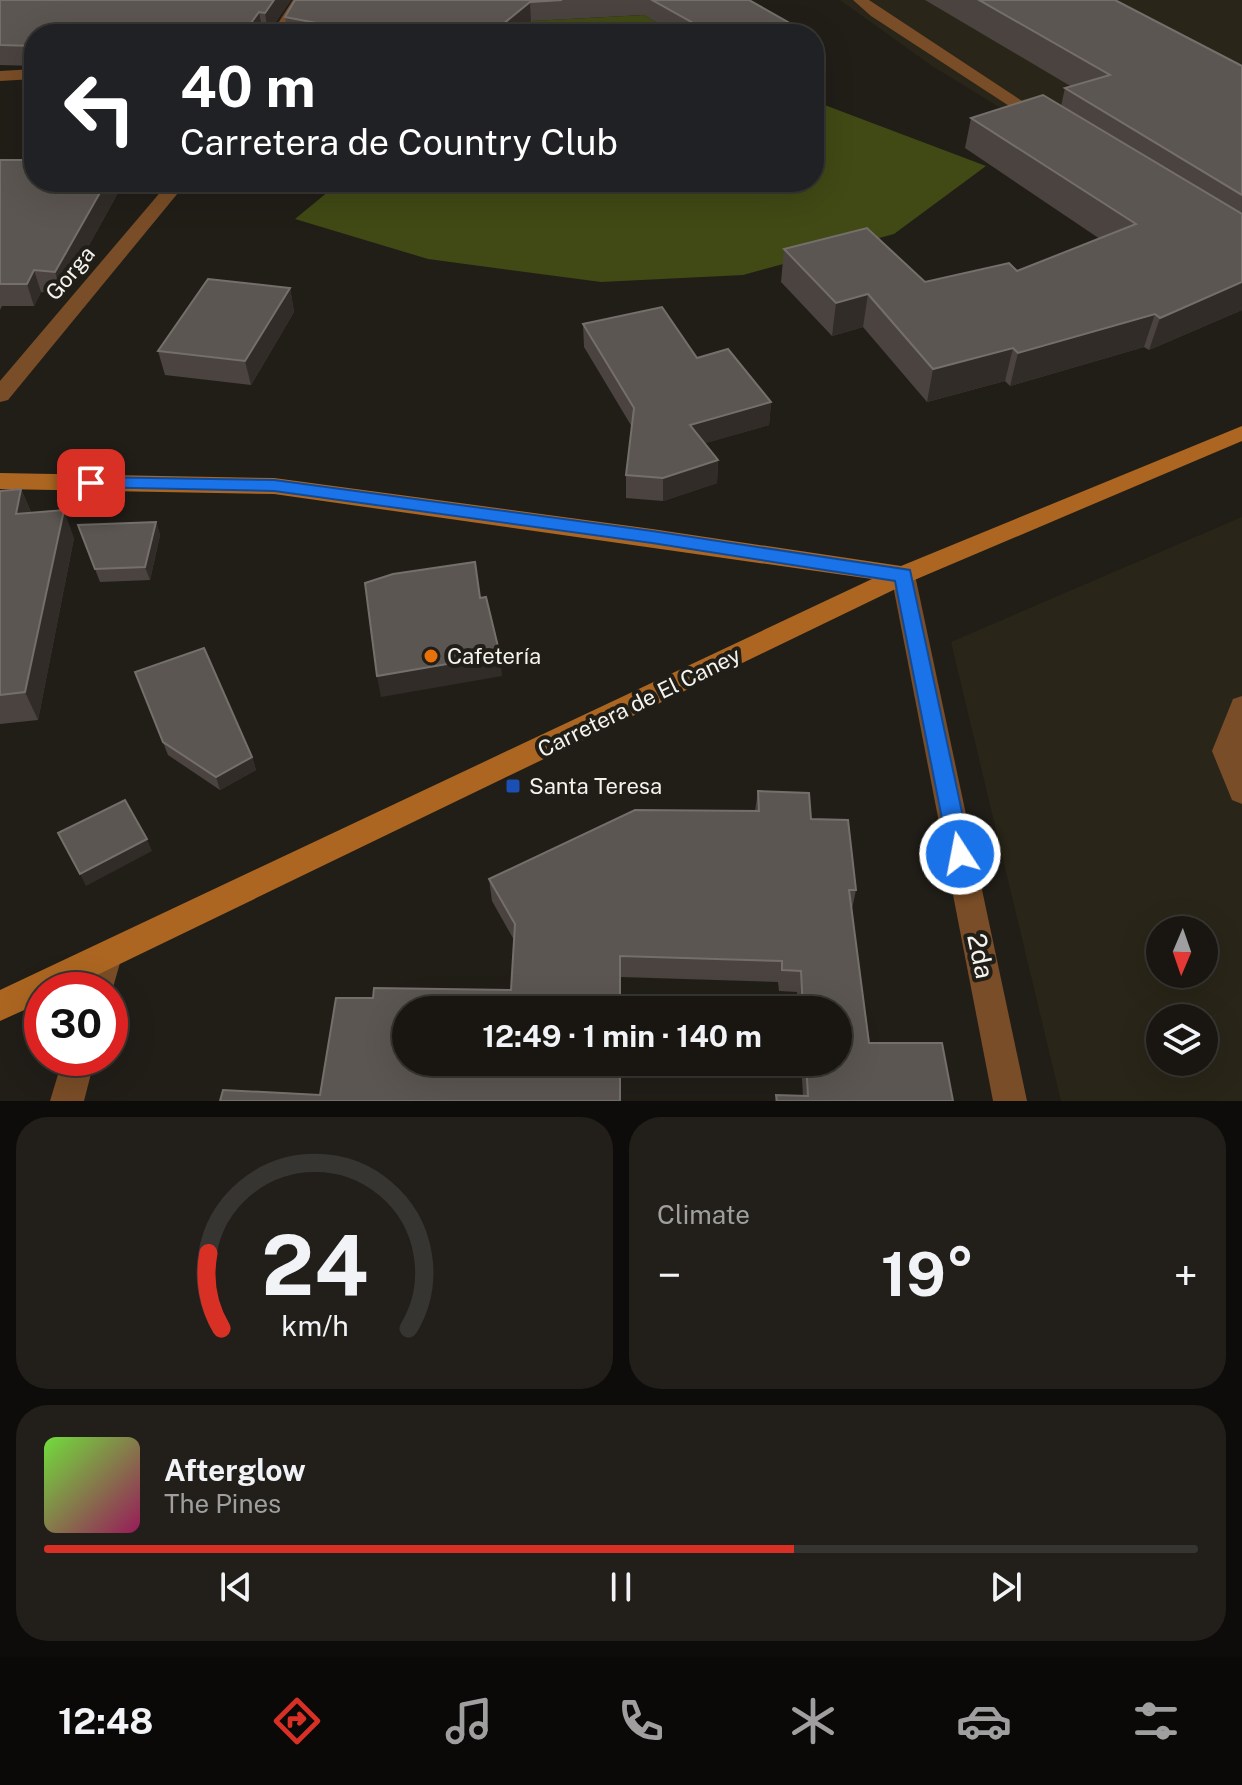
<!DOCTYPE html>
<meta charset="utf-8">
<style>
:root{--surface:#191612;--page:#221f1b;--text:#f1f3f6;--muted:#9f9f9f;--line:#373532;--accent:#d93025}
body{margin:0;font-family:"Public Sans",sans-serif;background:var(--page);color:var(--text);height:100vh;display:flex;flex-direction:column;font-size:30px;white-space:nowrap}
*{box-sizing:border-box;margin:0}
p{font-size:26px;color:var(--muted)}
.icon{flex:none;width:44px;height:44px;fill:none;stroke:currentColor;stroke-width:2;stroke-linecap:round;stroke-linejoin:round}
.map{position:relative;height:1101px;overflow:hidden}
.details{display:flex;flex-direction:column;gap:16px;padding:16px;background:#0e0c0a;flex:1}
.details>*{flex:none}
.banner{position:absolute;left:24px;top:24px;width:800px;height:168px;border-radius:32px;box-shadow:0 8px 32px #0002,0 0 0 2px var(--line);background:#202124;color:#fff;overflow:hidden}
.needle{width:52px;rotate:182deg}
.tools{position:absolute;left:1146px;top:916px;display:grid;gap:16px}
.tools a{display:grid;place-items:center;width:72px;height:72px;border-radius:50%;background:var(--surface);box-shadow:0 8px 32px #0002,0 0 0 2px var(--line);font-size:40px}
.speed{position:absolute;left:24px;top:972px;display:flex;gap:16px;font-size:40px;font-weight:700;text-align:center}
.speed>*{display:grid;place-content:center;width:104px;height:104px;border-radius:50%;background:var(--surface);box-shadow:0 8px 32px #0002,0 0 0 2px var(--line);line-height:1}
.speed .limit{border:12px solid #d22;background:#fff;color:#111}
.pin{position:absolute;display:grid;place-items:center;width:68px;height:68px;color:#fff;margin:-34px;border-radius:16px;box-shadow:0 4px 12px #0006}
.me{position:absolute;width:88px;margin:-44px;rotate:349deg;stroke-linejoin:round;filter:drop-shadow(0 0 6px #0008)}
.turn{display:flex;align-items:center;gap:28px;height:168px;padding:0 24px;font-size:36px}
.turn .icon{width:104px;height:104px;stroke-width:2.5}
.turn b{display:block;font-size:56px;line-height:68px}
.big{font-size:60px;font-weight:700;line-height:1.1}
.details .widget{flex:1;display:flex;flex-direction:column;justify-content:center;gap:12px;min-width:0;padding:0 28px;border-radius:32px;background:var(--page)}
.details .dial{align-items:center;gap:0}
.dial svg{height:208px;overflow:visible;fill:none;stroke:var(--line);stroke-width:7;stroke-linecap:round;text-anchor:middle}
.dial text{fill:var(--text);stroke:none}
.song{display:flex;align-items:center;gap:24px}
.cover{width:96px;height:96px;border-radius:12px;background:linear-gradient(135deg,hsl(100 70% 55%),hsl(330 70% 35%))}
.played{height:8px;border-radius:4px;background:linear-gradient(90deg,var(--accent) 65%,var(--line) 65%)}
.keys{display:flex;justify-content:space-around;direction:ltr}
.heat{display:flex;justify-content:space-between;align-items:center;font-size:44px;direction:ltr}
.details .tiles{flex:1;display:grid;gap:16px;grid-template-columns:1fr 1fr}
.widget:last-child{grid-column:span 2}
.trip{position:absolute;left:392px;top:996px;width:460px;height:80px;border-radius:40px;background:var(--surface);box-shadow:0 8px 32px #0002,0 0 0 2px var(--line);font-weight:700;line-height:80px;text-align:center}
.menu{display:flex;height:128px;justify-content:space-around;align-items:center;background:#0a0907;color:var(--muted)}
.menu .icon{width:56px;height:56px}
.menu .active{color:var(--accent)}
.menu b{font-size:36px;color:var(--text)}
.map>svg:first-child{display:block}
</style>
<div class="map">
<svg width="1242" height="1101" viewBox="0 0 1242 1101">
<rect width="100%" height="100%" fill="#211e18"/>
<g fill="#292518" fill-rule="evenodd">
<polygon points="840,0 1242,0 1242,255 932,66"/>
<path d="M1242,517v584h-181l-110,-459zM1160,930h44v44h-44zM1160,1018h44v44h-44z"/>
</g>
<g fill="#414915">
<polygon points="644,15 677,34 516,34 531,21"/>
<polygon points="814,101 986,166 894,234 743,275 601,282 428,259 295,219 340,182 814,182"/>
</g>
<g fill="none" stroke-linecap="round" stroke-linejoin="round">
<g fill="#794d27" fill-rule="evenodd">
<polygon points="853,0 869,0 1051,120 1043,125 1037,124 871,16"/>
<polygon points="1242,696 1242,804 1232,800 1212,751 1233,699"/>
</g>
<g fill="#794d27" fill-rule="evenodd">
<polygon points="293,0 307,0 287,34 271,34"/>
<polygon points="34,69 34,79 0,81 0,71"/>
<polygon points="169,182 187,182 8,400 0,402 0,381"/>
<polygon points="903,566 912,569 915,575 1027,1101 993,1101 891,575 894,569"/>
<polygon points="107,942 118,946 122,956 110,998 110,990 82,990 96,946"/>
<polygon points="63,1058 95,1058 84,1101 50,1101"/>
</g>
<polygon fill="#ac6621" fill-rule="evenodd" points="1242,426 1242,441 912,581 66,990 42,990 42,1002 0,1021 0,990 872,579 274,494 0,489 0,473 274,478 652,529 901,566"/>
</g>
<g fill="#4a433f">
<polygon points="0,0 291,0 268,33 263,32 261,34 34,34 34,66 0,65"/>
<polygon points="295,0 749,0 809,34 677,34 644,15 531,21 516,34 288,34 285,17"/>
<polygon points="925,0 1115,0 1242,66 1242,310 1149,350 1144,347 1010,386 1005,381 927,402 863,327 832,336 781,282 784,249 925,282 1017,271 1100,239 965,148 971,118 1061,106 1065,88 1072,87"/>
<polygon points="0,160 26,160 34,182 124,182 62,294 41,292 34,306 2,306 0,310"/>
<polygon points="290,288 294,312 251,385 165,375 158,351"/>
<polygon points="583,324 697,358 771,402 769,425 705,443 718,460 717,483 663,501 626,498 626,475 632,427 584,347"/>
<polygon points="21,489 31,512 74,538 38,720 0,724 0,491"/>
<polygon points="156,522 160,535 150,580 100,582 78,525"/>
<polygon points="135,672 252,757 256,770 220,790 168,755"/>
<polygon points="758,791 811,819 856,890 852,909 869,1043 953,1101 775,1101 776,1095 803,1096 801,1062 838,1062 838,1010 798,1010 797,992 779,991 778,982 620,977 320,1095 373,998 511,990 514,940 492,901 489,879 755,811"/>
</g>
<g fill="#322c28">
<polygon points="274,0 291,0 268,33 265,13"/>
<polygon points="530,2 531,21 516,34 491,34"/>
<polygon points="259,12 263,32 261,34 246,34 245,31"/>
<polygon points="819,39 817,59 814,60 814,41"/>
<polygon points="106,182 124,182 62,294 55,272"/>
<polygon points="34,270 41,292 34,306 27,284"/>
<polygon points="1242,282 1242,310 1149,350 1160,318"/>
<polygon points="290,288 294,312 251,385 245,361"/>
<polygon points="868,294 863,327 832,336 836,303"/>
<polygon points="1155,314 1144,347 1010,386 1018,353"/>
<polygon points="1013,348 1005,381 927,402 933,369"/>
<polygon points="771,402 769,425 689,448 690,425"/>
<polygon points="718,460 717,483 663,501 663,478"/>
<polygon points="21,489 33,517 16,514"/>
<polygon points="64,510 74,538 38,720 25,692"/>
<polygon points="156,522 160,535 150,580 145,567"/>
<polygon points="500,655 502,676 381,697 377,676"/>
<polygon points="252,757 256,770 220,790 216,777"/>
<polygon points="147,839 152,851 86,886 80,874"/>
</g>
<g fill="#5c5652" stroke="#746f6a" stroke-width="2">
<polygon points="0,0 274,0 265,13 259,12 245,31 201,28 198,34 34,34 34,46 0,45"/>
<polygon points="295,0 562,0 530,2 491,34 375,34 285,17"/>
<polygon points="652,0 749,0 809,34 713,34"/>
<polygon points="979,0 1115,0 1242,66 1242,195 1065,88 1110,75"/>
<polygon points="1043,95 1242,214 1242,282 1160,318 1155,314 1018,353 1013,348 933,369 868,294 836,303 784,249 867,228 925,282 1009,263 1017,271 1136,224 971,118"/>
<polygon points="34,145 34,182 106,182 55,272 34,270 27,284 0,284 0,160 26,160"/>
<polygon points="208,279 290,288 245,361 158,351"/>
<polygon points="662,307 697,358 728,349 771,402 690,425 718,460 663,478 626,475 634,408 583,324"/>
<polygon points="21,489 16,514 64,510 25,692 0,695 0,491"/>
<polygon points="156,522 145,567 95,569 78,525"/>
<polygon points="475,562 480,598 486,597 500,655 377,676 365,583 393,574"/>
<polygon points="204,648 252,757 216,777 163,742 135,672"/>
<polygon points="758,791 809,793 811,819 848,820 856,890 849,890 869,1043 942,1043 953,1101 777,1101 776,1095 808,1096 806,1062 838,1062 838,1010 803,1010 801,971 782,970 782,961 620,956 620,1010 406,1010 406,1062 620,1062 620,1101 220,1101 223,1090 320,1095 336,998 373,998 374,988 511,990 515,924 489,879 635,810 759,811"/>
<polygon points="125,800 147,839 80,874 58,833"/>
</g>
<polygon fill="#1a73e8" stroke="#114b97" stroke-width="2" points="91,477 274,480 652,531 910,570 971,854 968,860 960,863 952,860 949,854 895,581 652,543 274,491 85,487 83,483"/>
<circle fill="#e8710a" stroke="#211e18" stroke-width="3" cx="431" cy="656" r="8"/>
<rect fill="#1a4fb4" stroke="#211e18" stroke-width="3" x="505" y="778" width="16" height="16" rx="4"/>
<g text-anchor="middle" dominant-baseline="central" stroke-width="8" stroke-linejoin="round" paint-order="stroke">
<g font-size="22" fill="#f4f3ee" stroke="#211e18">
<text transform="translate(70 273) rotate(-50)">Gorga</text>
<text transform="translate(639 702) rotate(-26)">Carretera de El Caney</text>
</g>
<g font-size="22" fill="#f4f3ee" stroke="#211e18" text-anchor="start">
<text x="447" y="656">Cafetería</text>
<text x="529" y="786">Santa Teresa</text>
</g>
<g font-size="26" fill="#f4f3ee" stroke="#211e18">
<text transform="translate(981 956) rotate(78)">2da</text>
</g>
</g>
</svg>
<div class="tools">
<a><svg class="needle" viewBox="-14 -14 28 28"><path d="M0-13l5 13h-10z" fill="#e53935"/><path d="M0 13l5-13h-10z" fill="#9f9f9f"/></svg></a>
<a><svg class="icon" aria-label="layers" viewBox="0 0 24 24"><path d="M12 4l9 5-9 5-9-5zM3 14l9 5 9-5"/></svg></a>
</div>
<div class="speed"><div class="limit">30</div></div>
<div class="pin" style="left:91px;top:483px;background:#d93025"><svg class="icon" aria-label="arrive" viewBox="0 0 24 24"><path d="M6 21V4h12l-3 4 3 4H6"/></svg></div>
<svg class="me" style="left:960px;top:854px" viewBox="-20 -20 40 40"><circle r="17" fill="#1a73e8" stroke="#fff" stroke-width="3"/><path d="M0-11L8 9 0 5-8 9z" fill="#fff"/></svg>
<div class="trip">12:49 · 1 min · 140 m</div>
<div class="banner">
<div class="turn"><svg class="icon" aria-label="left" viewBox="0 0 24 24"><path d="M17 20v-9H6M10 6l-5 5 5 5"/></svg><div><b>40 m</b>Carretera de Country Club</div></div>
</div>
</div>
<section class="details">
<div class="tiles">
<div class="widget dial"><svg viewBox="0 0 100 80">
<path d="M14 69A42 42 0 1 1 86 69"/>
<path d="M14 69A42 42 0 0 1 9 40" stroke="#d93025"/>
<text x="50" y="56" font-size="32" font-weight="700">24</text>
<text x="50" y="72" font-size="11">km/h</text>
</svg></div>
<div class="widget"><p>Climate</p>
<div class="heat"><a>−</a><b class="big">19°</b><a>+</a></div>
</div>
<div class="widget">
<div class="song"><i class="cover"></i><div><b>Afterglow</b><p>The Pines</p></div></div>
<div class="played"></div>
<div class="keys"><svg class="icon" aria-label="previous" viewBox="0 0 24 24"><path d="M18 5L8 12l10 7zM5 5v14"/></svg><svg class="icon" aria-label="pause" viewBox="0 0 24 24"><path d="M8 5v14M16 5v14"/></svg><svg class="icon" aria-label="next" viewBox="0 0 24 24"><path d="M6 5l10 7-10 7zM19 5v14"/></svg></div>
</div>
</div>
</section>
<nav class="menu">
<b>12:48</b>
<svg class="icon active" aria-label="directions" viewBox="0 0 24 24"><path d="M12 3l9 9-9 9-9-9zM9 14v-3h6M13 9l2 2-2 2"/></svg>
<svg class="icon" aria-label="music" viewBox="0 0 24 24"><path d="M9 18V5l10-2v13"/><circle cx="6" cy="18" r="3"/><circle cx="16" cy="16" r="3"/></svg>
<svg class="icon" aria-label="phone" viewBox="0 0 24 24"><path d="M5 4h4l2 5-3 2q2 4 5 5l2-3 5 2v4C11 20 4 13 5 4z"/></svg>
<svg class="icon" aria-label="climate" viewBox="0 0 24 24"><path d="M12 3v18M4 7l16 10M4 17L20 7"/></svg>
<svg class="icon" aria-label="car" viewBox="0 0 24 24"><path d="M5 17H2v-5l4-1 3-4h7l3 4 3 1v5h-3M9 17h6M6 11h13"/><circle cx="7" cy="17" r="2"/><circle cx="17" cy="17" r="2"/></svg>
<svg class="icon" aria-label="filters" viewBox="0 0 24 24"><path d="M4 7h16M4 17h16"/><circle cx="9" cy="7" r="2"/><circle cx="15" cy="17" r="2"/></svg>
</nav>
